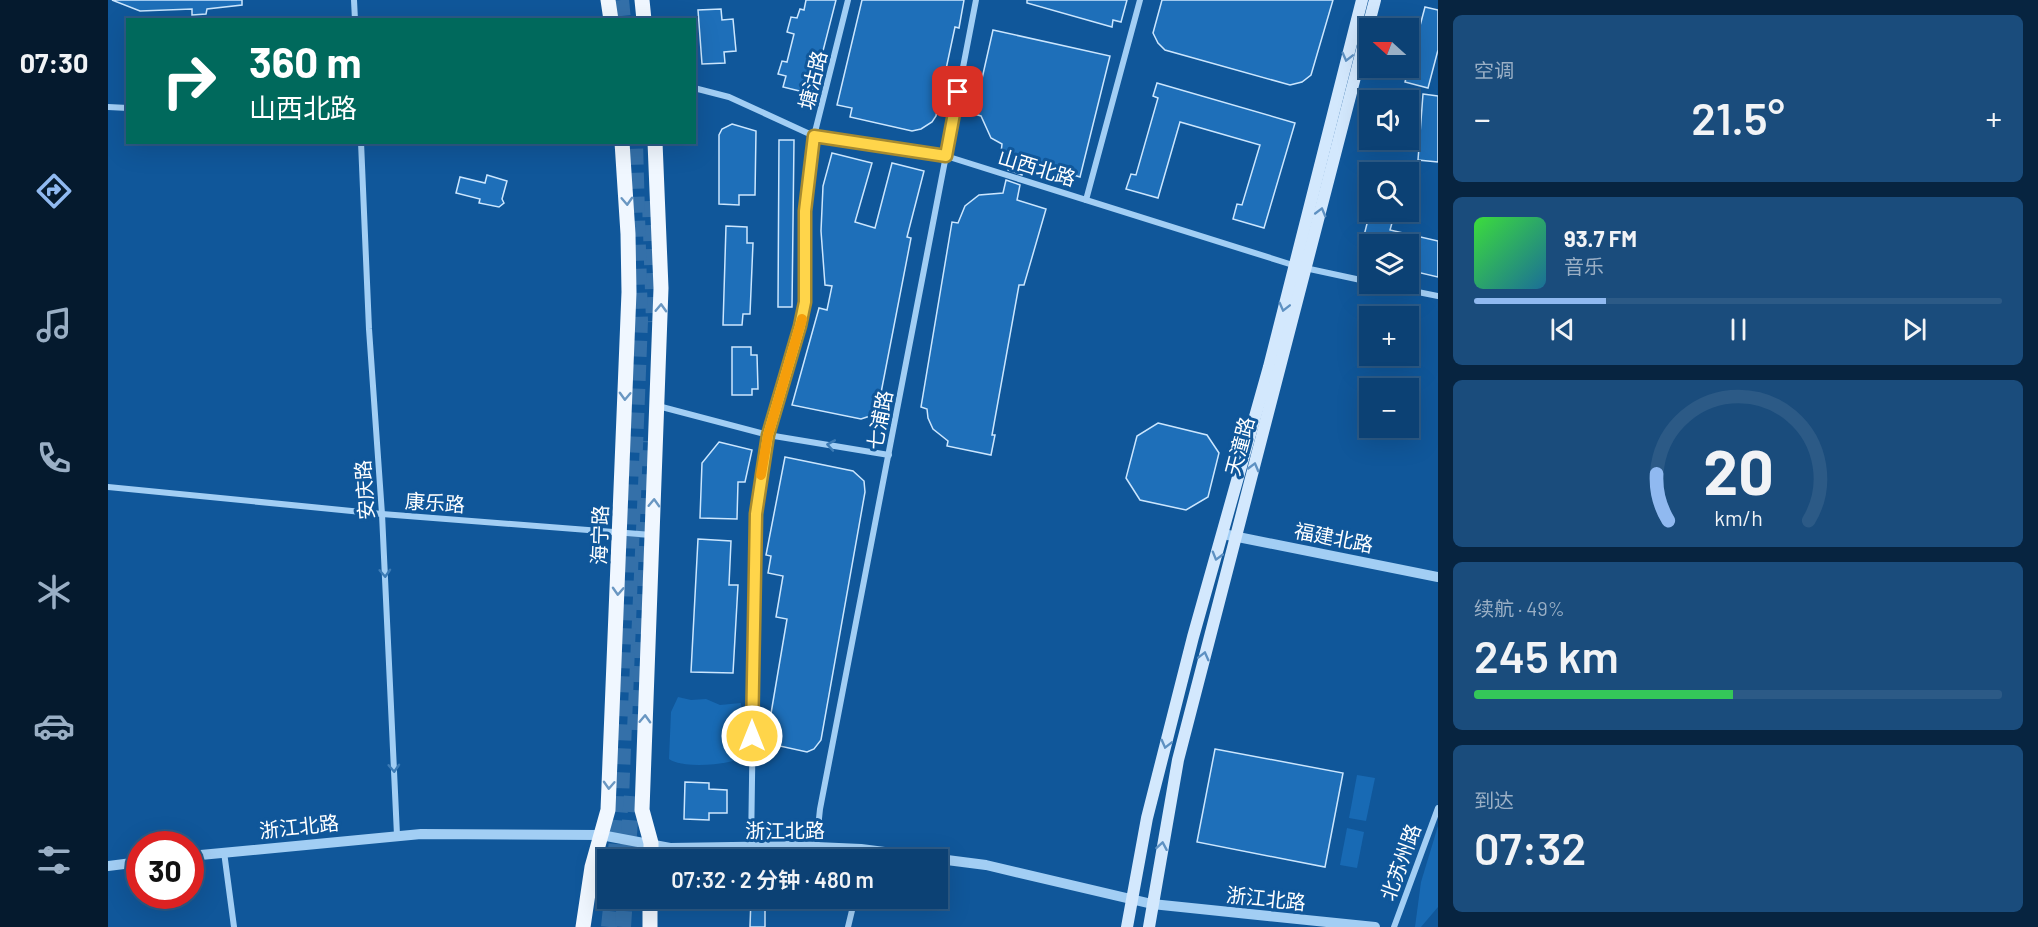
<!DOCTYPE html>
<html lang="zh">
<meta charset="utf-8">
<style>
:root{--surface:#0c4174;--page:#1a4c7c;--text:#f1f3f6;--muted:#9aafc5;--line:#2c5a86;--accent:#90b9f0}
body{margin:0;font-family:Barlow,"Noto Sans SC",sans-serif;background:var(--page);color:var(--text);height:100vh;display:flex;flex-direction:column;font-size:22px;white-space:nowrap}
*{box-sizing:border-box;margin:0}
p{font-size:20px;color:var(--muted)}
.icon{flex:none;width:33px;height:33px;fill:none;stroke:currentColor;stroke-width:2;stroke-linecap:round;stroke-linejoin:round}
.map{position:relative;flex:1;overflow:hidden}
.panel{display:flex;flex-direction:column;gap:15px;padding:15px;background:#072440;width:600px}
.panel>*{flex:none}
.guide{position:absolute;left:18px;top:18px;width:570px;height:126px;border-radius:0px;box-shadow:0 6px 24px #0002,0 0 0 2px var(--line);background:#00695c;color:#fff;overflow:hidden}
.needle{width:39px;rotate:291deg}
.buttons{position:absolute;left:1251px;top:18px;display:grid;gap:12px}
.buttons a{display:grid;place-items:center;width:60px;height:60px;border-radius:0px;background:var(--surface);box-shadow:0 6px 24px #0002,0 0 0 2px var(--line);font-size:30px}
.speed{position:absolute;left:18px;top:831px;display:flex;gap:12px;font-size:30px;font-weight:700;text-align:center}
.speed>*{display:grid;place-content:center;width:78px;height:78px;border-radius:50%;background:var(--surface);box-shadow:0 6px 24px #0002,0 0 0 2px var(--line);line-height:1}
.speed .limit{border:9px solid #d22;background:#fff;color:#111}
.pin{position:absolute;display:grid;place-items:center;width:51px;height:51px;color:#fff;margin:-26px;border-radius:12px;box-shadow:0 3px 9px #0006}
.me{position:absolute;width:66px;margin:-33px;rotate:0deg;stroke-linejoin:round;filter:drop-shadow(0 0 4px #0008)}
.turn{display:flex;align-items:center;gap:21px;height:126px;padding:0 24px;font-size:27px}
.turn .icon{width:78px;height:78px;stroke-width:2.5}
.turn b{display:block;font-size:42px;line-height:51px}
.big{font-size:45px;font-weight:600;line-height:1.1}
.panel .card{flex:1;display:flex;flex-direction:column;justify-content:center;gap:9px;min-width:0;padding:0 21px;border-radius:9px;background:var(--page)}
.panel .dial{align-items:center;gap:0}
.dial svg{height:156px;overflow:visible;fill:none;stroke:var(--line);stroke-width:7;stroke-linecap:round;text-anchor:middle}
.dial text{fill:var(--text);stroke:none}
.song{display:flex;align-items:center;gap:18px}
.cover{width:72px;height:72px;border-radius:9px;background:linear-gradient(135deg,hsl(120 70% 55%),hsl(200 70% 35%))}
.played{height:6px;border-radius:3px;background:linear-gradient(90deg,var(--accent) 25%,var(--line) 25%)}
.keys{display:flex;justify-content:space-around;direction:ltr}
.heat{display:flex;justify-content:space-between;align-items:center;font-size:33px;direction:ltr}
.charge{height:9px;border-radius:4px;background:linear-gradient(90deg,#34c759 49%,var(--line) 0)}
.trip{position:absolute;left:489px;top:849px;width:351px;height:60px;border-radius:0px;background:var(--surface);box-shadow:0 6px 24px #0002,0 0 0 2px var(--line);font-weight:600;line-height:60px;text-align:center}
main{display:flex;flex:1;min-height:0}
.tabs{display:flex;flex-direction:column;width:108px;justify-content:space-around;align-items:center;background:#051a2e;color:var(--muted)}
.tabs .icon{width:42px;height:42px}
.tabs .on{color:var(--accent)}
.tabs b{font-size:27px;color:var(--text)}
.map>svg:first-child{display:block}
</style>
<main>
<nav class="tabs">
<b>07:30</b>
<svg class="icon on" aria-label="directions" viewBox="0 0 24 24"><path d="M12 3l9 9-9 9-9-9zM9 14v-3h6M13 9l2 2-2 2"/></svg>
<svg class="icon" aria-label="music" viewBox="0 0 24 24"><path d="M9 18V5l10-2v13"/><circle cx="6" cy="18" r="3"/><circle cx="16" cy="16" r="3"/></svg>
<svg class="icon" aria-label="phone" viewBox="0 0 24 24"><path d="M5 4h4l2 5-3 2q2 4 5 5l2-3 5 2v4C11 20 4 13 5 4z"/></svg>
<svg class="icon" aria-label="climate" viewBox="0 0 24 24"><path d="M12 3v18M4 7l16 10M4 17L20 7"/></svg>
<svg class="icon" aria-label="car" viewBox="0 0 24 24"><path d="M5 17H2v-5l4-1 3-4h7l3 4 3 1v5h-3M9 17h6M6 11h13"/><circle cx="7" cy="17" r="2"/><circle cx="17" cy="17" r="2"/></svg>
<svg class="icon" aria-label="filters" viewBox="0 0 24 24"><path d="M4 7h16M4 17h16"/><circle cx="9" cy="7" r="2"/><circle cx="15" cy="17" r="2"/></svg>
</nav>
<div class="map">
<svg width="1330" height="927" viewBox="0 0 1330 927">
<rect width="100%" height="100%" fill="#10579a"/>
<g fill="#186ab4">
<path d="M570,697l13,3 15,-1 14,6 21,-2 3,45 -2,10c-16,7 -59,11 -73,1l2,-47z"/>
<polygon points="1249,775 1267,778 1258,821 1241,818"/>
<polygon points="1330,826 1330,907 1313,927 1307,927 1313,882"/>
<polygon points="1239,828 1256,832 1249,868 1232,865"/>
</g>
<g fill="#1e6fb9" stroke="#cbe6fe" stroke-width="1.5">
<polygon points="4,0 134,0 134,5 99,9 98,14 84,15 84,9 32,11"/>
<polygon points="698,0 728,0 704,94 675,87 678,76 670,74 674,61 679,62 686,34 679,32 683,17 689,18 692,9 696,10"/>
<polygon points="754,0 856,0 851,28 847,27 828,116 824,122 813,129 804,131 742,117 744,108 729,105"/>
<polygon points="919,0 1019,0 1013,22 1005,20 1004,27 919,3"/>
<polygon points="1054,0 1225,0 1203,75 1194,82 1182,85 1057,50 1050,43 1045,33"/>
<polygon points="1317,7 1330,10 1330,50 1320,88 1297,82"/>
<polygon points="613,9 614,20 625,19 628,51 616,52 617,63 594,64 590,10"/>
<polygon points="885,30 1002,56 972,177 918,160 914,175 900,170 903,156 893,153 894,144 883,138 873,116 866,114"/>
<polygon points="1049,83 1187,123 1156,228 1125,219 1129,204 1134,205 1152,145 1072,122 1050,198 1018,189 1023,174 1028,175 1050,98 1045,96"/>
<polygon points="1315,94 1330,96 1330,162 1310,160"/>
<polygon points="624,124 648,131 647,195 631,195 631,205 611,204 611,135 614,129"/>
<polygon points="671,140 686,140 684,307 670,307"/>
<polygon points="724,153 764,163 747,222 767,228 784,163 816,171 799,237 803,238 772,398 769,407 762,416 753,419 684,405 711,308 719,310 724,286 717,285 713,231 715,186"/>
<polygon points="379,175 399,181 394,199 396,203 391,207 371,203 372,199 348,193 352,177 377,183"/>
<polygon points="898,180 912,185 909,200 938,209 916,285 911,285 884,435 887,435 883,455 839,446 840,441 825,429 820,418 819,409 813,407 844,222 850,223 857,206 871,195 895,193"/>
<polygon points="1262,212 1287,212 1282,230 1330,241 1330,277 1300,270 1300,244 1262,244 1262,253 1252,251"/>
<polygon points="618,226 639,227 639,243 645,243 642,314 635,314 634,325 615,325"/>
<polygon points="624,347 643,347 643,355 649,355 650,389 644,389 644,395 624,395"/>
<polygon points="1050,423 1099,435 1111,453 1100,497 1078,510 1032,500 1018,478 1029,436"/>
<polygon points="611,442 644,450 637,482 630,482 629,519 592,518 594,463"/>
<polygon points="677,457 745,471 756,481 757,492 713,740 706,749 699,752 658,743 679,619 668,617 675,576 660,573 663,556 658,555"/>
<polygon points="590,539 623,541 621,585 630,585 625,673 583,672"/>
<polygon points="1107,749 1235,773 1217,867 1089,842"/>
<polygon points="577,782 601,783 601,789 619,790 619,813 601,813 601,820 576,819"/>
<polygon points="643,898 657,898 657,927 642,927"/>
</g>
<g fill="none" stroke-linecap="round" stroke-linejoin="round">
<g stroke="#3470a9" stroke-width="16" stroke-dasharray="16 8" stroke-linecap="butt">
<polyline points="513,0 515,20"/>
<polyline points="542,201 546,322"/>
<polyline points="527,730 540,441"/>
<polyline points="507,860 513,799 532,321 527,142"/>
<polyline points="519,860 524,795"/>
<polyline points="501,927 504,898"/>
<polyline points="515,927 517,898"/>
</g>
<g stroke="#a2cef4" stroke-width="6">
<polyline points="246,0 247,20"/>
<polyline points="586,88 621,97 706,136 838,156 1188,266"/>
<polyline points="0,107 20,108"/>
<polyline points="253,142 261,329 274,514 289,835"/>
<polyline points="978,200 1032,0"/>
<polyline points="1197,268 1262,282"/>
<polyline points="1270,284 1330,296"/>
<polyline points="550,406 660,435 781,455"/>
<polyline points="0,487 274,514 544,535"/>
<polyline points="643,847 648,514 660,435 695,314 697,288 697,211 706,136 740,0"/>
<polyline points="708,847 712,809 868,0"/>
<polyline points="116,852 126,927"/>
<polyline points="753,860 753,849"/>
<polyline points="740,927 747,898"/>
<polyline points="1286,927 1330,808"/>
</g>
<g stroke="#a2cef4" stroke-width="10">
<polyline points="1115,534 1330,577"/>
<polyline points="82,856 313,834 493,835 562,848 686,846 753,849 878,865 1044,904 1267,927"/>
<polyline points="0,866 32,862"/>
</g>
<g stroke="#d3e8fd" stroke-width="12">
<polyline points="1019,927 1039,818 1085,637 1161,367 1254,0"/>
<polyline points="1041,927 1070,760 1267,0"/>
</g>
<g stroke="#f0f7ff" stroke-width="15">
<polyline points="500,0 503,20"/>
<polyline points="534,0 536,20"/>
<polyline points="543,860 543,843 534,810 553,288 547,142"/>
<polyline points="542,898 542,927"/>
<polyline points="475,927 484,867 500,810 521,292 520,234 514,142"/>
</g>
</g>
<defs><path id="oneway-chevron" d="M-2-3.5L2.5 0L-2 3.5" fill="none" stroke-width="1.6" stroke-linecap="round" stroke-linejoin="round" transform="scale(1.5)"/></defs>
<g stroke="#5e91c2">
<use href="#oneway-chevron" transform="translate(1239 57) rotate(104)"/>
<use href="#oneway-chevron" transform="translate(1213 212) rotate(-75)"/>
<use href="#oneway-chevron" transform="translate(1176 307) rotate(104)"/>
<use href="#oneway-chevron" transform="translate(1146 467) rotate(-75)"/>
<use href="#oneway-chevron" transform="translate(1109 556) rotate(106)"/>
<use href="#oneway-chevron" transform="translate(1096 656) rotate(-76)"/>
<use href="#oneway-chevron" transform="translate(1058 744) rotate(104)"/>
<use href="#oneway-chevron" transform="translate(1054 846) rotate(-80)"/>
</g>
<g stroke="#6a97c2">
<use href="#oneway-chevron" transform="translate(519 201) rotate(87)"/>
<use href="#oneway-chevron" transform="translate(553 308) rotate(-88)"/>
<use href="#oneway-chevron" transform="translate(517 396) rotate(92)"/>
<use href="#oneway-chevron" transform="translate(546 503) rotate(-88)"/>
<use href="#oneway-chevron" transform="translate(510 591) rotate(93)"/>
<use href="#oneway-chevron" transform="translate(537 719) rotate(-88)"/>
<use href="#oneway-chevron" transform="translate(501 785) rotate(93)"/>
</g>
<g stroke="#3c7bb5">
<use href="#oneway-chevron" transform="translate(723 445) rotate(-170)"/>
<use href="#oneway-chevron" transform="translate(277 573) rotate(87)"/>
<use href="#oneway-chevron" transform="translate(286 768) rotate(87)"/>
</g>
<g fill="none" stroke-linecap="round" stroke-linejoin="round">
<g stroke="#a68a30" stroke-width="15">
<polyline id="route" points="644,736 648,514 660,435 692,326 697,302 697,211 706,136 838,156 850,92"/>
</g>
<use href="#route" stroke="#ffd54a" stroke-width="10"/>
<polyline stroke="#f59e0b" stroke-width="10" points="653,475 660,435 694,319"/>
</g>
<g text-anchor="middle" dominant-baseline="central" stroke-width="6" stroke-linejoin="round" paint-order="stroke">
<g font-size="20" fill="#fff" stroke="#10579a">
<text transform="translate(704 80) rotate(-76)">塘沽路</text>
<text transform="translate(929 167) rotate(17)">山西北路</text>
<text transform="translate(771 420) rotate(-79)">七浦路</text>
<text transform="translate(1131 446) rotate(-75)">天潼路</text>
<text transform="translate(256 490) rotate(-94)">安庆路</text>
<text transform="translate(327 502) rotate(4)">康乐路</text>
<text transform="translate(491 535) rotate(-88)">海宁路</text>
<text transform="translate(1226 537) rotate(11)">福建北路</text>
<text transform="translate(191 826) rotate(-6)">浙江北路</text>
<text x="677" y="830">浙江北路</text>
<text transform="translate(1292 862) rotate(-70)">北苏州路</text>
<text transform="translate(1158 898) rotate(6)">浙江北路</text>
</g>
</g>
</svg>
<div class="buttons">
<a><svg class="needle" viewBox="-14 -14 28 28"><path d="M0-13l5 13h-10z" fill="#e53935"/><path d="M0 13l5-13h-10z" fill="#9aafc5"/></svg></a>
<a><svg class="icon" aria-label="sound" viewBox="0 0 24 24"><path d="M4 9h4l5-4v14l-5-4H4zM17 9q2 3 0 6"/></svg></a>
<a><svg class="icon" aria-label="search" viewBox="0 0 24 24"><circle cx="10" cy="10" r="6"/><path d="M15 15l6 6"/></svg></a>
<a><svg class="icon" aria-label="layers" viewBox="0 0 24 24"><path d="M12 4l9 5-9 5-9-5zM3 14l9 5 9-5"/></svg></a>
<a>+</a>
<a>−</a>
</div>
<div class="speed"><div class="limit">30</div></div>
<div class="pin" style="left:850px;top:92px;background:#d93025"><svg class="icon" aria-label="arrive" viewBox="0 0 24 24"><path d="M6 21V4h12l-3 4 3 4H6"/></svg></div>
<svg class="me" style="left:644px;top:736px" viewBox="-20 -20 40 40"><circle r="17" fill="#ffd54a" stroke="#fff" stroke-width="3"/><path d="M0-11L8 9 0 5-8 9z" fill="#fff"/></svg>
<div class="trip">07:32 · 2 分钟 · 480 m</div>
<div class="guide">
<div class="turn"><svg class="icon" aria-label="right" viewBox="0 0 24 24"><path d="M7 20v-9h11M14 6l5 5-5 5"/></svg><div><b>360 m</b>山西北路</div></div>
</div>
</div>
<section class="panel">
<div class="card"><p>空调</p>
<div class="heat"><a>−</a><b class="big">21.5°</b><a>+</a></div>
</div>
<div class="card">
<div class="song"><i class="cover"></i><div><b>93.7 FM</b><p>音乐</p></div></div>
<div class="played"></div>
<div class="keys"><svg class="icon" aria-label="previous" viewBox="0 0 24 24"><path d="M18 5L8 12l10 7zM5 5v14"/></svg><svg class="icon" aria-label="pause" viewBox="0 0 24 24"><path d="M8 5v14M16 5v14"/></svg><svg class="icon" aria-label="next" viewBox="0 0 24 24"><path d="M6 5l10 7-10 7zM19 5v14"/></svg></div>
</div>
<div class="card dial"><svg viewBox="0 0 100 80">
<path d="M14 69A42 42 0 1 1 86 69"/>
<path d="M14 69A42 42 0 0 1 8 45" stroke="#90b9f0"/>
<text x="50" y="56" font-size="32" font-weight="700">20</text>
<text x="50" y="72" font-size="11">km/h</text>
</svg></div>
<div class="card"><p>续航 · 49%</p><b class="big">245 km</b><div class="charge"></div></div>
<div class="card"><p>到达</p><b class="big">07:32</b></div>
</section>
</main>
